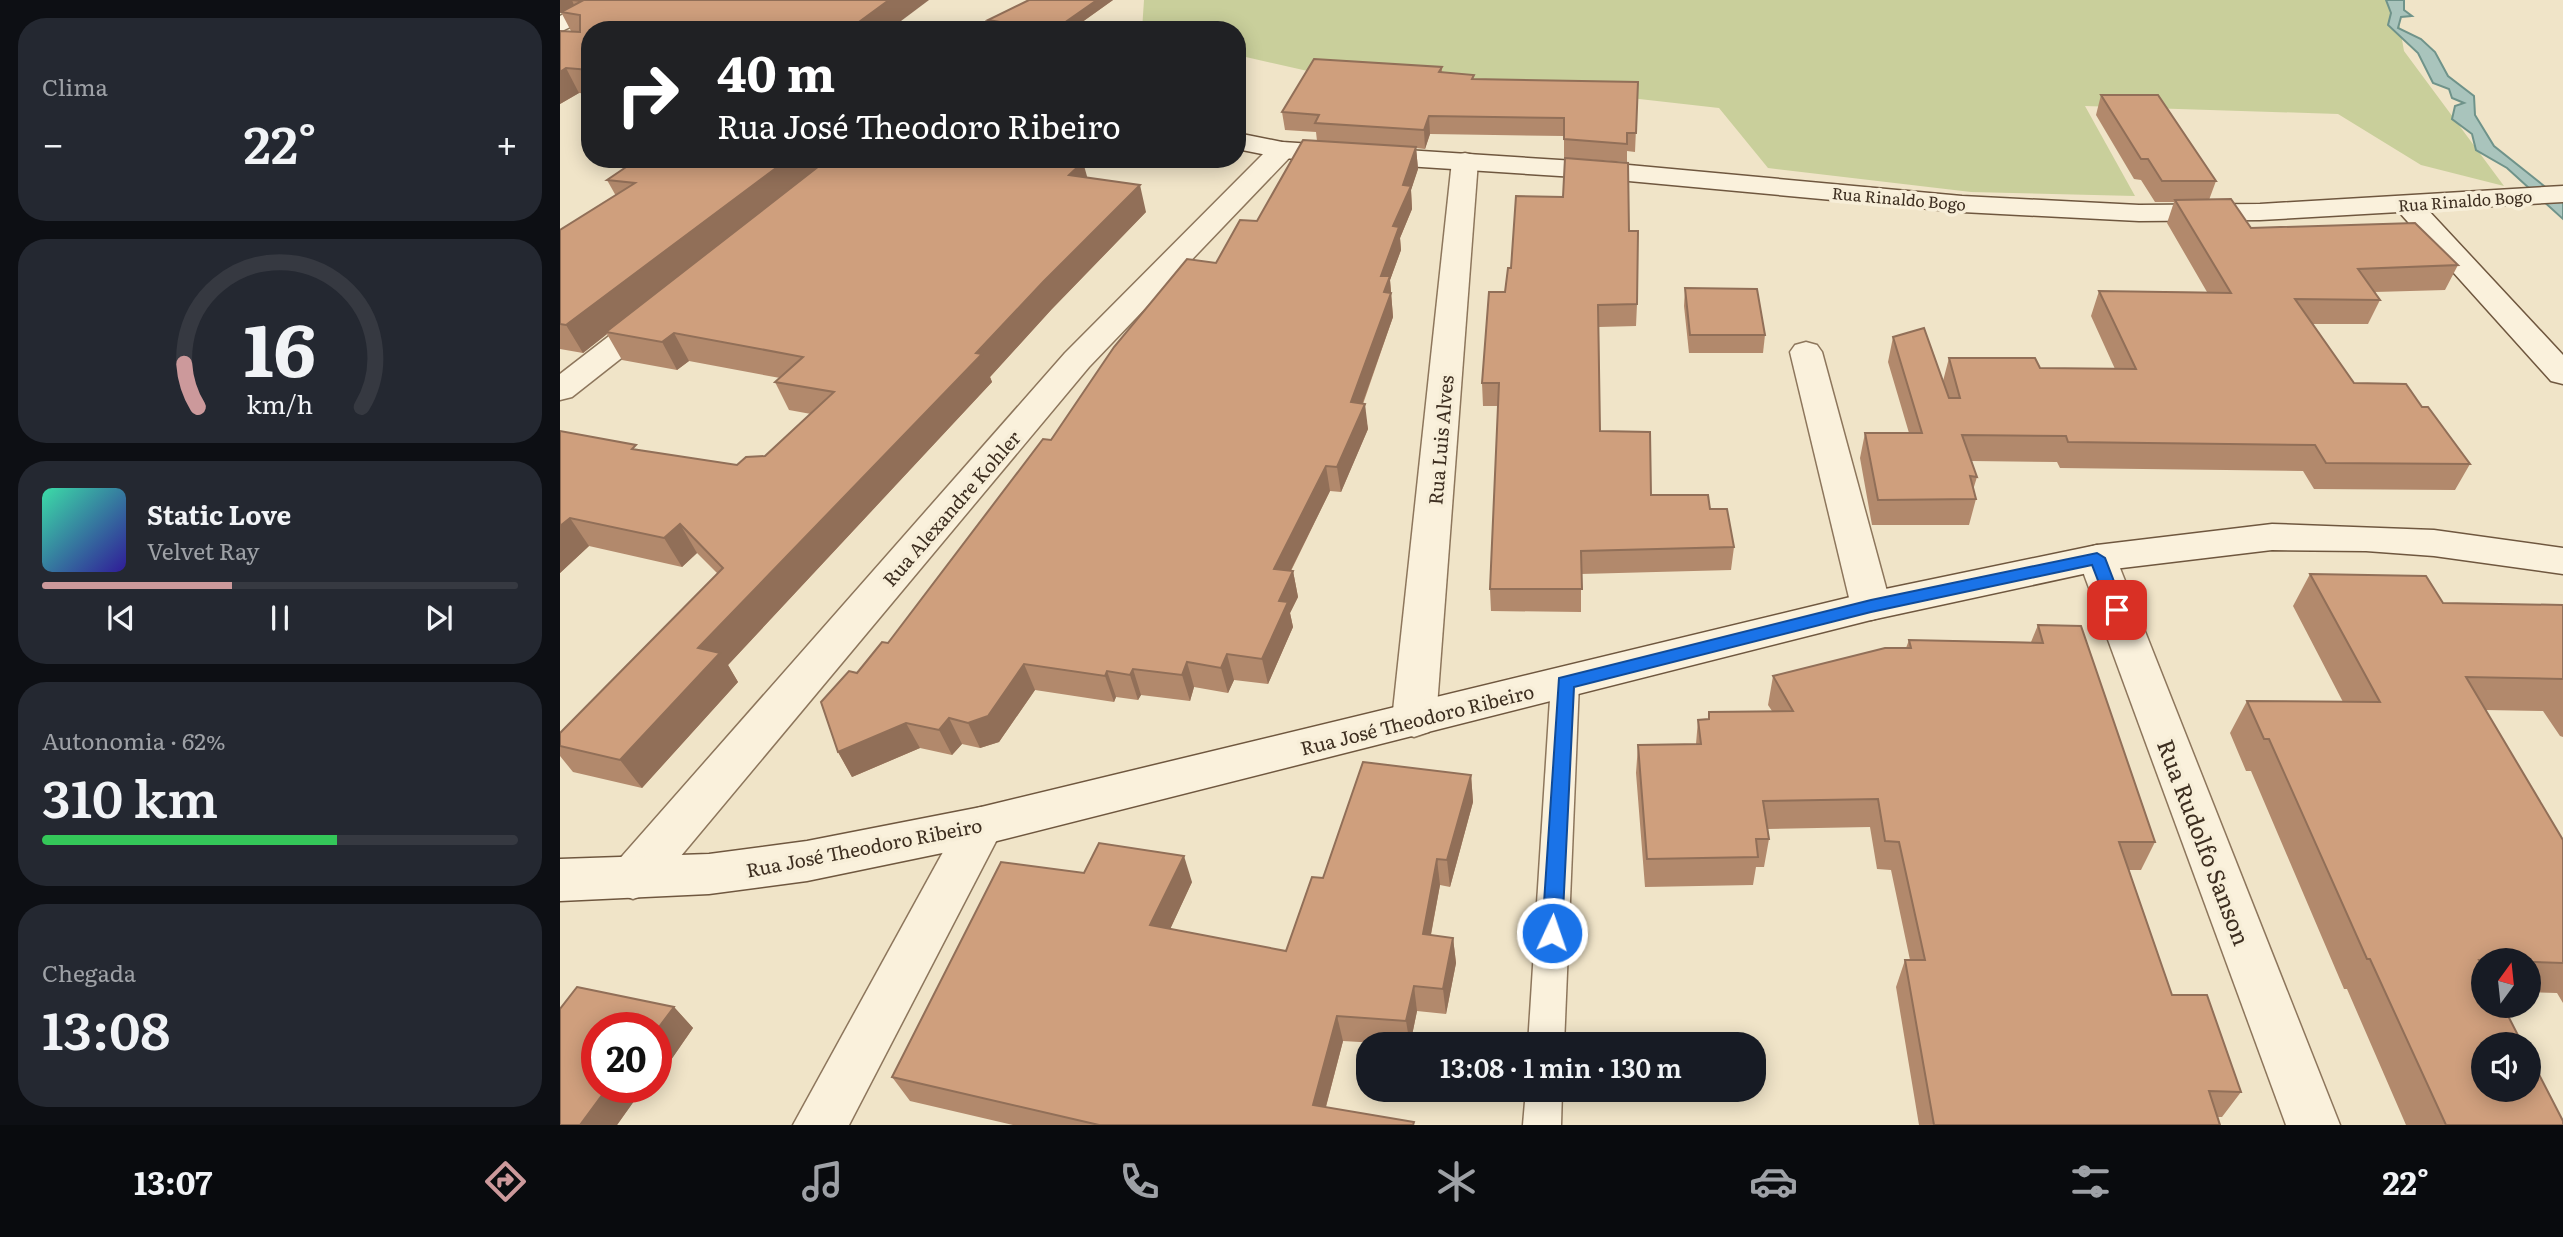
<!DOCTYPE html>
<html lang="pt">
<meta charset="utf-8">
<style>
:root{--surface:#171b24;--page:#242831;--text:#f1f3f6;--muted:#9ea1a6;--line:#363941;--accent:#cc999b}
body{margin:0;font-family:Literata,serif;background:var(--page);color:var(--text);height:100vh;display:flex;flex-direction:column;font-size:26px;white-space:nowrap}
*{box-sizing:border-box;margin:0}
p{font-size:23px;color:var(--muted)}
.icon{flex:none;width:38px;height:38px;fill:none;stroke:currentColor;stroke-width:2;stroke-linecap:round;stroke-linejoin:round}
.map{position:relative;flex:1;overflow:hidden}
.sheet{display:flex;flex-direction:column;gap:18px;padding:18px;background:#0d0f14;width:560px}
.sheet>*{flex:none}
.hud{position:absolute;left:21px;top:21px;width:665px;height:147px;border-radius:28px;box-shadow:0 4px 18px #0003;background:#202124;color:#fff;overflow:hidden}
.needle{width:46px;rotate:15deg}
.fabs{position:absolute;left:1911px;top:948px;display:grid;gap:14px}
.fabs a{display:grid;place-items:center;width:70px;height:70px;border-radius:50%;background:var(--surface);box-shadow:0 4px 18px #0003;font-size:35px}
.speed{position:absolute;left:21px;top:1012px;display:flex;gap:14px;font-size:35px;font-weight:700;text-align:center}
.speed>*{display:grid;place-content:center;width:91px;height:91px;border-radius:50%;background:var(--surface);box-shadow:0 4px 18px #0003;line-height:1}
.speed .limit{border:10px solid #d22;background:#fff;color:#111}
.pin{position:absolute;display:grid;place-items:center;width:60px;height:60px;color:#fff;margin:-30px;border-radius:14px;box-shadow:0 4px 10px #0006}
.me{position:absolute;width:77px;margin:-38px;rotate:3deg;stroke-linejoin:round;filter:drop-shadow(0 0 5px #0008)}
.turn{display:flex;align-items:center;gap:24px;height:147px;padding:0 21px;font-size:32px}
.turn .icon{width:91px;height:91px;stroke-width:2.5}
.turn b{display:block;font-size:49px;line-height:60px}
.big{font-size:52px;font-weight:600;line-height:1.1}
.sheet .card{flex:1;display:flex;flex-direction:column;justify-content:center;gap:10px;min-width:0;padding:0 24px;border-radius:28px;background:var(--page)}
.sheet .dial{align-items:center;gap:0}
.dial svg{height:182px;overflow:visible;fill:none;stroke:var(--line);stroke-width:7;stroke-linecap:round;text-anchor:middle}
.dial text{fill:var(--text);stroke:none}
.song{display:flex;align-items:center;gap:21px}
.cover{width:84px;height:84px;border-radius:10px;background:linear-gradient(135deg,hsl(160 70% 55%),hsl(250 70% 35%))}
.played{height:7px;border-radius:4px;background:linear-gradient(90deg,var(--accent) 40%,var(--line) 40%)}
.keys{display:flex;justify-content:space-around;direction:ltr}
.heat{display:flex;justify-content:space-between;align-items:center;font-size:38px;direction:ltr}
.charge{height:10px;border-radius:5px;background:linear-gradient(90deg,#34c759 62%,var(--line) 0)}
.trip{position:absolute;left:796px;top:1032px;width:410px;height:70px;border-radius:28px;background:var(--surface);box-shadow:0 4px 18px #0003;font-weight:600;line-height:70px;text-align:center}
.tabs{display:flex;height:112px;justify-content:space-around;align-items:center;background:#090b0e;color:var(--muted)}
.tabs .icon{width:49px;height:49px}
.tabs .active{color:var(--accent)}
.tabs b{font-size:32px;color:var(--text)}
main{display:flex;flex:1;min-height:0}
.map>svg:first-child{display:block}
</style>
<main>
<section class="sheet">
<div class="card"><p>Clima</p>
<div class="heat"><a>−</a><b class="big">22°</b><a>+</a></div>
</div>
<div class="card dial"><svg viewBox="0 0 100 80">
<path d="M14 69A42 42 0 1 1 86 69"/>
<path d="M14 69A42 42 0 0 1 8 50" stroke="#cc999b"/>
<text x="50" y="56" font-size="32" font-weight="700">16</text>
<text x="50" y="72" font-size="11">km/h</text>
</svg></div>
<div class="card">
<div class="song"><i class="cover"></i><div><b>Static Love</b><p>Velvet Ray</p></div></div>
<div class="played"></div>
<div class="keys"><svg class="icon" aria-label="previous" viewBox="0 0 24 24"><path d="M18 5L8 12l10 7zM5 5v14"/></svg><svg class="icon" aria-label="pause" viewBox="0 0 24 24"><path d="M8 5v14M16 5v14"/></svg><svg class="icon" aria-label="next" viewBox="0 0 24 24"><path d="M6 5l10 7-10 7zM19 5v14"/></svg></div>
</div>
<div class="card"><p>Autonomia · 62%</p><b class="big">310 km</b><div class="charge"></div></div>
<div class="card"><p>Chegada</p><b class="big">13:08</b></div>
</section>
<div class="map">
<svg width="2003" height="1125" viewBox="0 0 2003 1125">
<rect width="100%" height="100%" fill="#f0e4c8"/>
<polygon fill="#c9cf9b" points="584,0 1835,0 1844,51 1944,186 1861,165 1778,114 1525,106 1575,196 1411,192 1208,168 1159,108 1035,94 761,74 677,55 677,30 582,30"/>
<polygon fill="#a9c4bc" stroke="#6f938a" stroke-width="2" points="1826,0 1844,0 1844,10 1852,16 1841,17 1838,28 1861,39 1875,52 1888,76 1914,96 1915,115 1934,146 2003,201 2003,219 1947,168 1916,150 1912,134 1892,119 1895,106 1904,103 1892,98 1889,89 1873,83 1858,53 1828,25 1831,13"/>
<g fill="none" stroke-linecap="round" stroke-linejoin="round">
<g stroke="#8d765c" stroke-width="3">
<g id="lane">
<polygon points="1005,672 1015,675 1019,683 1004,1045 968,1045 991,683 995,675"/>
<polygon points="966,1090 1002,1090 1001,1125 963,1125"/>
</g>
</g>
<g stroke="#8d765c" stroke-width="3">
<g id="street">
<polygon points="30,0 58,0 55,5 0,32 0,16"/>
<polygon points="722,142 731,144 735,150 731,156 529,367 90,893 73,899 56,893 49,878 56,863 505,353 713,144"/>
<polygon points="905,153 914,155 918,161 876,720 869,732 854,737 839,732 832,720 892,161 896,155"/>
<polygon points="95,307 106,309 111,316 106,323 12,397 0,400 0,374 84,309"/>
<polygon points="1246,342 1257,345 1262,352 1331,606 1325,616 1311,620 1297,616 1291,606 1230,352 1235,345"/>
<polygon points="1537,545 1551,549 1556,558 1780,1125 1726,1125 1518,558 1523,549"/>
<polygon points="421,807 437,812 444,826 289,1125 233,1125 405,812"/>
</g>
</g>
<g stroke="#6f573f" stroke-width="3">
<g id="secondary">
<polygon points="677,133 722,142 1047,163 1402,196 1579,205 1700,204 2003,186 2003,202 1868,210 2003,355 2003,384 1991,381 1839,212 1700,220 1579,221 1402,212 1047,179 722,158 677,149"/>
<polygon points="1712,524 1874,530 2003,548 2003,574 1874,556 1806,551 1712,550 1537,571 1311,620 421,845 247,881 149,894 0,901 0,859 149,854 247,841 421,807 1311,592 1537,545"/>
</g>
</g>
<use href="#lane" fill="#faf1dc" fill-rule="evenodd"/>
<use href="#street" fill="#faf1dc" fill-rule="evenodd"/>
<use href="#secondary" fill="#faf1dc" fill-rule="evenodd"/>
</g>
<g fill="#b2896c">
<polygon points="0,0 369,0 30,30 30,94 19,93 0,104 11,31 1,12"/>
<polygon points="469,0 553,0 511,30 431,30 428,20"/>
<polygon points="882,67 882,73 914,79 1078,82 1075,152 1067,151 1067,162 1004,158 1004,136 870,134 865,149 856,148 858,169 851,190 852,209 840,238 841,250 830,280 833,317 803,404 808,429 781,492 770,491 731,571 733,571 738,597 730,613 733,627 708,684 674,680 668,693 634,687 630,701 581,695 578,700 556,697 554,702 475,690 439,742 420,748 402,744 392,755 360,748 292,777 278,752 297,673 328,643 491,440 656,263 697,221 757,141 756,132 725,130 722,112"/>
<polygon points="1541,95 1656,181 1649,200 1691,228 1898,265 1885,290 1815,292 1820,300 1808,324 1752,324 1794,383 1862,407 1910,464 1895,490 1754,489 1743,471 1500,468 1497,462 1411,461 1417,477 1413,490 1416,499 1409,525 1312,525 1300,458 1305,433 1349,433 1328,362 1333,337 1383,381 1389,358 1480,368 1555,369 1531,316 1539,291 1647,292 1607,223 1614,202 1595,202 1581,180 1574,179 1536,115"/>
<polygon points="528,178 586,212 491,310 430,377 432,382 168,665 178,682 82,788 13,772 0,756 0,733 158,574 137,553 122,567 29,546 0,573 0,431 79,450 177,465 205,456 251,414 229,410 215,382 220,378 129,361 117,370 62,360 47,334 23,353 0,349 0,230 56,196 47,180"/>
<polygon points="1069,231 1077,304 1076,326 1039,327 1040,431 1091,495 1150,509 1174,547 1171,570 1021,574 1021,612 931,611 930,589 938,406 923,406 922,383 951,268"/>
<polygon points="1125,288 1205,335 1203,353 1129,353 1124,306"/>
<polygon points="1750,574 1883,603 2003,605 2003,737 2000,736 1983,711 1925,710 2003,840 2003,1003 1997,993 1969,992 1969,961 1923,961 1923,1006 2003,1125 1846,1125 1787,989 1784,989 1691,771 1686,771 1670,733 1687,701 1783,702 1733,606"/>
<polygon points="1478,625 1595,842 1581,870 1569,870 1612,995 1681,1092 1662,1117 1658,1117 1660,1125 1359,1125 1336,987 1345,960 1350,960 1331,870 1317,869 1310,827 1207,829 1209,839 1204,867 1196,867 1193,885 1085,887 1076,773 1078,745 1136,744 1138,720 1148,720 1149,712 1212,711 1208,705 1213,676 1346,648 1349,640 1471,642"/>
<polygon points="911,775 913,802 890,887 880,885 871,935 893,938 896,963 886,1014 857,1011 850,1045 783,1041 766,1107 855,1125 453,1125 350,1101 332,1077 524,873 632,882 610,929 726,951 763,878"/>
<polygon points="17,987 114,1007 133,1028 104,1070 97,1069 96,1069 96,1027 37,1027 37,1087 84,1087 57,1125 0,1125 0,1009"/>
</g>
<g fill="#916f58">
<polygon points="0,0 24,0 12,0 14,5 0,13"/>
<polygon points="329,0 369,0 329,30 288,30"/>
<polygon points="537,0 553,0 511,30 494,30"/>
<polygon points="6,68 19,93 0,104 0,72"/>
<polygon points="869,116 870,134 865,149 864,130"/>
<polygon points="856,147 858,169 851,190 852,209 840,238 841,250 830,280 833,317 794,427 791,402 843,185"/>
<polygon points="228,159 272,159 46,332 47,334 23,353 6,325"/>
<polygon points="523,162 530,187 509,175"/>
<polygon points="580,185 586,212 491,310 430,377 432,382 168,665 178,682 82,788 60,760 138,648 483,282"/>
<polygon points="114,333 129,361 117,370 102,342"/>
<polygon points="805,404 808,429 781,492 777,467"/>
<polygon points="766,466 770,491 719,594 714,569"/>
<polygon points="10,518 29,546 0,573 0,526"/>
<polygon points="120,524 137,553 122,567 104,538"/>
<polygon points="733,571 738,597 730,613 733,627 708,684 702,659 719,601"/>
<polygon points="667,654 674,680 668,693 661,668"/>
<polygon points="627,662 634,687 630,701 622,675"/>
<polygon points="464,664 475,690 439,742 420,748 408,723"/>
<polygon points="573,669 581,695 578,700 570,675"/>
<polygon points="547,671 556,697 554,702 545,676"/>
<polygon points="389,718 402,744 392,755 379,730"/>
<polygon points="346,723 360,748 292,777 278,752"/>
<polygon points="911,775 913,802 890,887 887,860"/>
<polygon points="624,856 632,882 600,951 590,925"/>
<polygon points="877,859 880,885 866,960 863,934"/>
<polygon points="893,938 896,963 886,1014 883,989"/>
<polygon points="854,986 857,1011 850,1045 846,1021"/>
<polygon points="114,1007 133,1028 104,1070 96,1062 96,1031"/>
<polygon points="777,1016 783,1041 761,1125 753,1105"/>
<polygon points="48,1087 84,1087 57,1125 20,1125"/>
</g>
<g fill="#cf9f7d" stroke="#916f58" stroke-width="2">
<polygon points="12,0 329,0 288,30 30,30 30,70 6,68 0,72 0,31 20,32 20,15 1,12 22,1"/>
<polygon points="469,0 537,0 494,30 488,30 428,20"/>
<polygon points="754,59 882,67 879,72 914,75 912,79 1078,82 1076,133 1067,133 1067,144 1004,139 1004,118 869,116 864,130 755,123 759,115 722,112"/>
<polygon points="1541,95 1598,95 1656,181 1602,181 1588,159 1581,159"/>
<polygon points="743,140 856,147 843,185 851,186 833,226 839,227 821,276 830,276 824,292 831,293 791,402 805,404 777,467 766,466 714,569 733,571 719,601 728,602 702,659 667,654 661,668 627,662 622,675 573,669 570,675 547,671 545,676 464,664 428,716 408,723 389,718 379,730 346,723 278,752 261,702 289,671 297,673 322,642 328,643 483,439 491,440 554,347 627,259 656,263 680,220 697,221"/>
<polygon points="1005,158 1068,163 1069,231 1078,231 1077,304 1038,305 1040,431 1090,432 1091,495 1148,495 1150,509 1167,509 1174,547 1021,551 1022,589 930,589 939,383 922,383 929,292 945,292 948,268 951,268 956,196 1003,197"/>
<polygon points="78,159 228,159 6,325 0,324 0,230 75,183 47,180"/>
<polygon points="268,159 504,159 523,162 509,175 580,185 483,282 416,353 422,354 138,648 160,653 60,760 0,746 0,733 163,568 120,524 104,538 10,518 0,526 0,431 76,445 72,449 177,465 186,457 205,456 274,392 215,382 243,357 114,333 102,342 46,332"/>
<polygon points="1671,199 1691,228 1855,223 1898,265 1798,269 1820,300 1735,299 1794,383 1846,384 1862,407 1868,407 1910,464 1766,463 1755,445 1508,442 1506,436 1402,435 1417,477 1410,476 1416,499 1318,500 1305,433 1362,433 1333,337 1364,328 1389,398 1400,398 1389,358 1475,358 1480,368 1576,369 1539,291 1671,293 1615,200"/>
<polygon points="1125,288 1197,289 1205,335 1130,335"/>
<polygon points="1750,574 1866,576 1883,603 2003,605 2003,679 1906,677 2003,840 2003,963 1919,960 1923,968 1923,1006 1943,1006 1963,1045 1923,1045 1923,1090 1969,1090 1969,1055 2003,1121 2003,1125 1886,1125 1810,959 1807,959 1709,739 1704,739 1687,701 1820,702"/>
<polygon points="1478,625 1521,626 1595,842 1559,842 1612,995 1647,995 1681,1092 1649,1091 1660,1125 1374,1125 1345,960 1365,960 1339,842 1325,841 1318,799 1203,801 1209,839 1196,839 1198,857 1087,859 1078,745 1141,744 1138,720 1149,719 1149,712 1233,711 1213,676 1325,648 1351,648 1349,640 1483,643"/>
<polygon points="803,762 911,775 887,860 877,859 863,934 893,938 883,989 854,986 846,1021 777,1016 753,1105 854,1122 853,1125 539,1125 332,1077 441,862 524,873 539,843 624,856 590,925 726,951 752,877 763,878"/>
<polygon points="17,987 114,1007 96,1031 96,1027 37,1027 37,1087 48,1087 20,1125 0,1125 0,1009"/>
</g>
<polygon fill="#1a73e8" stroke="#114b97" stroke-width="2" points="1537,553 1545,558 1565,610 1562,614 1551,614 1532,565 1311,612 1014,687 1002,933 999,940 992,943 985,940 982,933 999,678 1311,600"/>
<g text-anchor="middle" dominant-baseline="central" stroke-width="7" stroke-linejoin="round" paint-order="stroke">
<g font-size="16" fill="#3d2e20" stroke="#f7eed8">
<text transform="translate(1339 198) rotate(5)">Rua Rinaldo Bogo</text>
<text transform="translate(1905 200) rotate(-4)">Rua Rinaldo Bogo</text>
</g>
<g font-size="19" fill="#3d2e20" stroke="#f7eed8">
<text transform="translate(880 440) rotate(-85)">Rua Luis Alves</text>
<text transform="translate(391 508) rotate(-49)">Rua Alexandre Kohler</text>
<text transform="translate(857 719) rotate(-14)">Rua José Theodoro Ribeiro</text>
<text transform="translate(304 847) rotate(-11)">Rua José Theodoro Ribeiro</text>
</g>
<g font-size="23" fill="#3d2e20" stroke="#f7eed8">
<text transform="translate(1645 842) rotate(69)">Rua Rudolfo Sanson</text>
</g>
</g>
</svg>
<div class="fabs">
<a><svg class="needle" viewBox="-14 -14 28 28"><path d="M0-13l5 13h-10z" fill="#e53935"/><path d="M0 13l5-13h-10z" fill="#9ea1a6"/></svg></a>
<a><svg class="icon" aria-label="sound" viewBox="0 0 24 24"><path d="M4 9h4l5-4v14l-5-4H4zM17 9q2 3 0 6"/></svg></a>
</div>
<div class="speed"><div class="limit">20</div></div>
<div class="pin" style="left:1557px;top:610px;background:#d93025"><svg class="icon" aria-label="arrive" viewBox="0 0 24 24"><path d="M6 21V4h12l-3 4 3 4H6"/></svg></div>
<svg class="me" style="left:992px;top:933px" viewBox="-20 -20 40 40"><circle r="17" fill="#1a73e8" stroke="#fff" stroke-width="3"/><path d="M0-11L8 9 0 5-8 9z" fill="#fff"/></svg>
<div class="trip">13:08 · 1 min · 130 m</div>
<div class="hud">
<div class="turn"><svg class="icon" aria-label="right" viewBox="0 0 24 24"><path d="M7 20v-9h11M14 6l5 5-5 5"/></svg><div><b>40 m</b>Rua José Theodoro Ribeiro</div></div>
</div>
</div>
</main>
<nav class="tabs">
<b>13:07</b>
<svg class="icon active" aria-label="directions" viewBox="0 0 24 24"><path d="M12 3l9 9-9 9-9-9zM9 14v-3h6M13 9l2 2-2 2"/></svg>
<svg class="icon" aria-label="music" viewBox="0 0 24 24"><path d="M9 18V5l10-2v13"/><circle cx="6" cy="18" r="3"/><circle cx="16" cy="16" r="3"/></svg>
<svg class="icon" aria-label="phone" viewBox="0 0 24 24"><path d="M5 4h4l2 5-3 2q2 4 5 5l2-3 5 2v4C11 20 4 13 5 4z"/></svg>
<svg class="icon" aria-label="climate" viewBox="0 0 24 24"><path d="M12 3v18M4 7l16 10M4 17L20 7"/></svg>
<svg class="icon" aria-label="car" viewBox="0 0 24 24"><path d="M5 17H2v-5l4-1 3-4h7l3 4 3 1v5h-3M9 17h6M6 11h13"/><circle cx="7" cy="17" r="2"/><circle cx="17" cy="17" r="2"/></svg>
<svg class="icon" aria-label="filters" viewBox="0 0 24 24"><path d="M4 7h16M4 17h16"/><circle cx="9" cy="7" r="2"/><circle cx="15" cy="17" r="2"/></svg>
<b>22°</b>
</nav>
